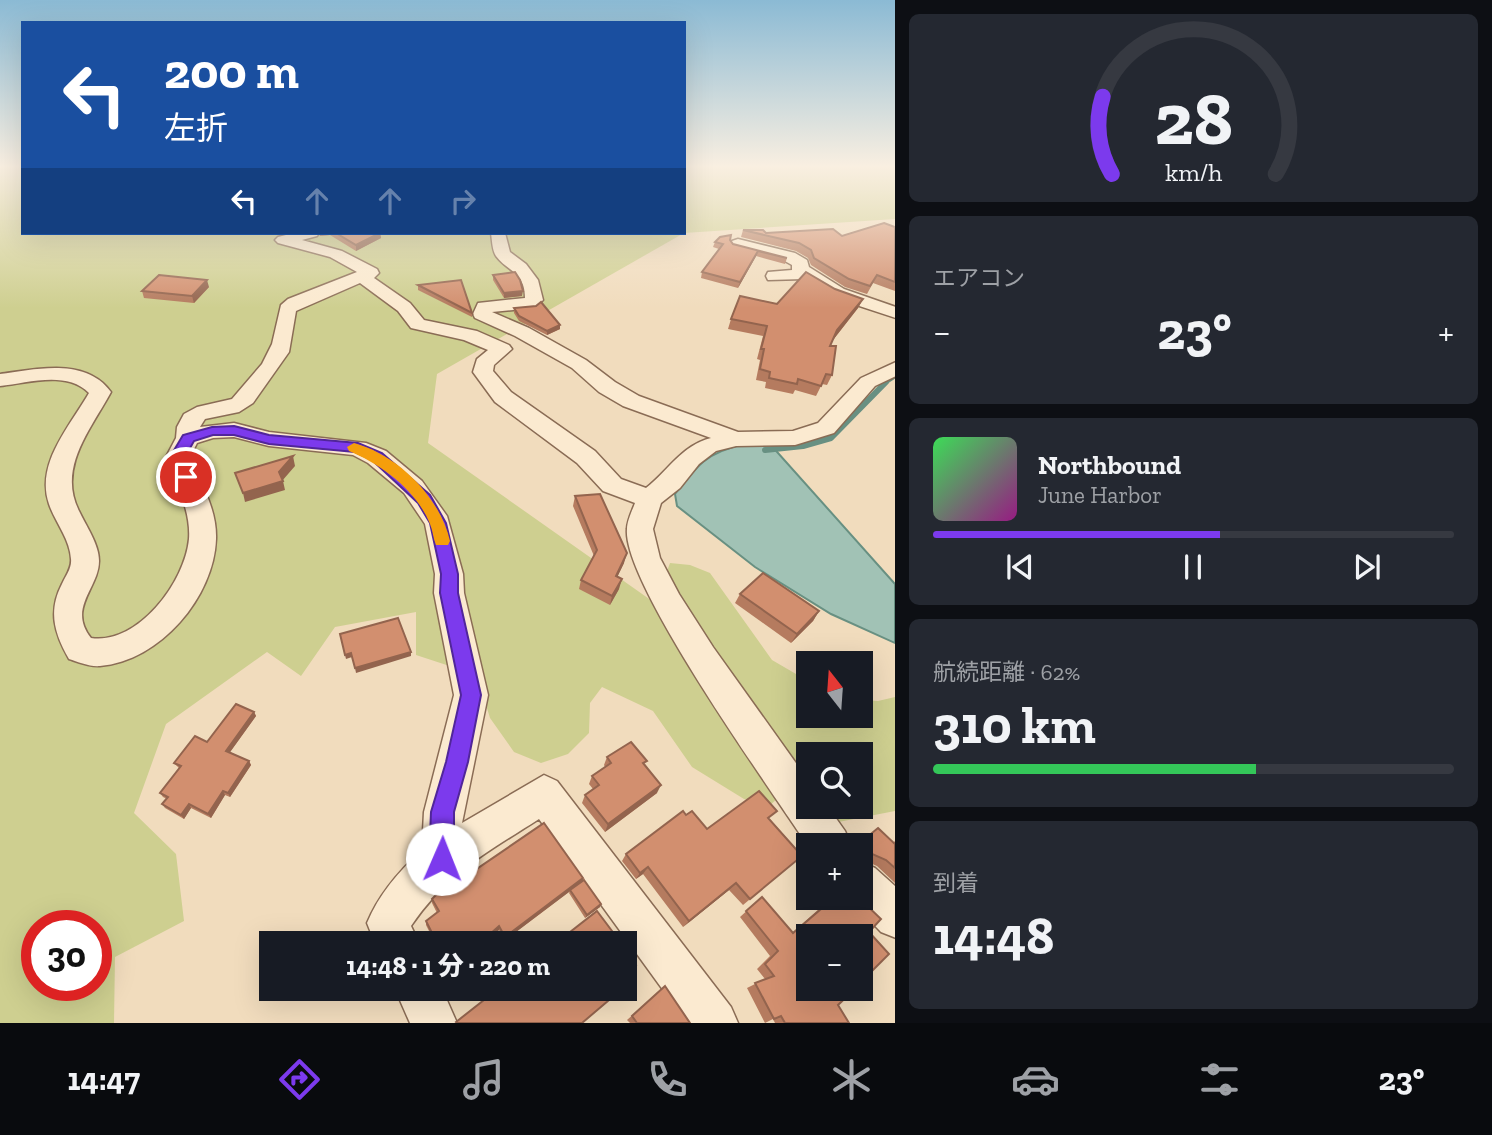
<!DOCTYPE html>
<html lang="ja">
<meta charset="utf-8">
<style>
:root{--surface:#171b24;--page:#242831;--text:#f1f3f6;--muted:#9ea1a6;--line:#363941;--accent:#7c3aed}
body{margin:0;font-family:"Zilla Slab","Noto Sans JP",serif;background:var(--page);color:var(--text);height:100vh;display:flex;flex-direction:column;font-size:26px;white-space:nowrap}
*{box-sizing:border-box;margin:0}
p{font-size:23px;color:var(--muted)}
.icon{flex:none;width:38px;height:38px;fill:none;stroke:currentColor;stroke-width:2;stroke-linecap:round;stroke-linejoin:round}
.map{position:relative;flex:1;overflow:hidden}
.details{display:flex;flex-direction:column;gap:14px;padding:14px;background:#0d0f14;width:597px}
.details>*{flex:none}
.banner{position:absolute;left:21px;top:21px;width:665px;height:214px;border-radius:0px;box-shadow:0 7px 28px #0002;background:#1a4fa0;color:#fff;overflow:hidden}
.needle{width:46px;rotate:343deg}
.fabs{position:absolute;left:796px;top:651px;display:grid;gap:14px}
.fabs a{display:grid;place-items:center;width:77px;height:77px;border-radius:0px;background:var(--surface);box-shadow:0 7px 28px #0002;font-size:35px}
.speed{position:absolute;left:21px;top:910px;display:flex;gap:14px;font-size:35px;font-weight:700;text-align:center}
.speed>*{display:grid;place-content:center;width:91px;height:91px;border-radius:50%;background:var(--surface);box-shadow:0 7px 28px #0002;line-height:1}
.speed .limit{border:10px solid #d22;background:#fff;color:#111}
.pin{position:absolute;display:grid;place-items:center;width:60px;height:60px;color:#fff;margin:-30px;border:4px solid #fff;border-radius:50%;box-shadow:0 2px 7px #0007}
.me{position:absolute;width:77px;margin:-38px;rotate:1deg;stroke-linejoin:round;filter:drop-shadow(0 0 5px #0008)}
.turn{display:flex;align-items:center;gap:24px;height:147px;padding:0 28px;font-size:32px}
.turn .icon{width:91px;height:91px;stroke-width:2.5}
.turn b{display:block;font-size:49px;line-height:60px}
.lanes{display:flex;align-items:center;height:66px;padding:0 28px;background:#0003;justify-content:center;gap:35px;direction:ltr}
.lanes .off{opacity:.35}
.big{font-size:52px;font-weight:800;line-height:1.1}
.details .tile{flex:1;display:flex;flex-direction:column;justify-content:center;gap:10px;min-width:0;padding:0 24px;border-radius:10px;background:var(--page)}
.details .dial{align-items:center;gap:0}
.dial svg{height:182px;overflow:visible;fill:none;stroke:var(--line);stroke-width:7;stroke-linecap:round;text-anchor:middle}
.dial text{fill:var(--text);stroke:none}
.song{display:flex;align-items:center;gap:21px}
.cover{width:84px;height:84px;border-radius:10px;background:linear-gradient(135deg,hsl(130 70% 55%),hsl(310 70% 35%))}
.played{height:7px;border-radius:4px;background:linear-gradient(90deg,var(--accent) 55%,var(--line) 55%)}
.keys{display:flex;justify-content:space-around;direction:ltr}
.heat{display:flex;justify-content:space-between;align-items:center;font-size:38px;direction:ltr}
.charge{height:10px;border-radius:5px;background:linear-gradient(90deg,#34c759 62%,var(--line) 0)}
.trip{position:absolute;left:259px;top:931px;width:378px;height:70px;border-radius:0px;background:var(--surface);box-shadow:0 7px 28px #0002;font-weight:800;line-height:70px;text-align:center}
.tab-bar{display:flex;height:112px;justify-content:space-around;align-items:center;background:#090b0e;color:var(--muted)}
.tab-bar .icon{width:49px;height:49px}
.tab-bar .current{color:var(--accent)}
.tab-bar b{font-size:32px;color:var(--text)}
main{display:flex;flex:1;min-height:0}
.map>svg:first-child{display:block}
</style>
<main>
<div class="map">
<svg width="896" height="1023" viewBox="0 0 896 1023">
<rect width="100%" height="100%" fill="#f1dcbd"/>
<g fill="#cecf90" fill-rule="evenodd">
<path d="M0,165h23v68h661l-247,141 -9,69 234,165 124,183 -17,15 -25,-7 -52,-32 -39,-56 -51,-24 -12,16 -1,30 -21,21 -27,9 -27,-11 -24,-34 -13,-43 -61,-20v-43l-81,15 -34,49 -34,-24 -101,72 -32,89 42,41 8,67 -69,36 -1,66h-114zM37,926h59v59h-59z"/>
<polygon points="684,165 895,165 895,219 684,233"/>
<polygon points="670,563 690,565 710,573 772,660 808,681 808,716 861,716 861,700 878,701 895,697 895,811 828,824 816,807 861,807 861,754 808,754 808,795 685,613 666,574"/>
</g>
<path fill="#a1c2b5" stroke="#689082" stroke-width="2" d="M745,444h25l125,140v59l-64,-29 -76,-47 -78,-61 -2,-12c22,-29 32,-42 70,-50z"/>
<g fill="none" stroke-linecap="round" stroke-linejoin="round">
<polyline stroke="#689082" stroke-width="5" points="884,383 896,375"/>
<polyline stroke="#689082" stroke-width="6" points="765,450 803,446 831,438 886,382"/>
<g stroke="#8a6c55" stroke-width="3">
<g id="minor">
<path d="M294,233h25l-2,3 -15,4 40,11 35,18 2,4 -5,5 36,25 14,17 53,11 32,14 3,4 -18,16 -1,6 18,21 84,59 26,28 25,9c22,-17 36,-43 65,-50l-88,-32 -24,-14 -27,-24 -57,-32 -40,-18 -2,-4 5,-11 47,-5c0,-26 -17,-26 -29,-42 -4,-6 -4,-17 -5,-23h14l5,19 16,12 12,16 5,20 -8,8 -43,4 37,16 57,32 29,22 24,14 99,36 55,-1 25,-8 43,-45 35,-16v14l-21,10 -41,47 -39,12 -59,1 -20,5 -17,13 -19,24 -19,15 -8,26 7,29 19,36 34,53 95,133v27h20l17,24 6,14 -43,1c-36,-55 -186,-263 -181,-317 0,-8 5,-18 8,-26l-32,-12 -26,-28 -82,-61 -22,-30 4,-13 11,-9 -24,-10 -53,-12 -13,-17 -38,-28 -64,28 -7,41 -36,51 -14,9 -34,7 -5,8 34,-4 35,9 97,11 20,8 36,30 25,35 16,58 1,19 24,102 -26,128 82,-48 13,6 174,226 7,16h-51l-148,-204c-53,34 -91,53 -128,107l8,17h-44l-8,-20c12,-29 32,-52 55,-73l2,-38 30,-117 -20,-102 1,-19 -10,-50 -21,-31 -36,-30 -15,-8 -84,-9 -35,-9 -21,1 -16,5 -7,14c11,27 27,52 26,82 -2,58 -56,122 -116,127 -10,1 -22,-4 -31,-7 -15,-26 -21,-48 -7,-75 4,-9 10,-16 9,-25 -1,-20 -16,-37 -22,-55 -14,-40 21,-78 40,-111 -22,-23 -62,-10 -89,-7v-12c36,-5 86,-17 111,18 -20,37 -54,76 -32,119 7,15 20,33 20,50 0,27 -32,47 -8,77 47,7 94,-56 98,-99 2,-29 -13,-55 -23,-82l10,-19 1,-11 7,-13 13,-7 35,-8 30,-35 10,-20 9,-39 7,-6 69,-27 -27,-15 -52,-14 -3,-3 3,-3z"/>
<polygon points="738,239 795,253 807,260 809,267 844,289 896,307 896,318 832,297 804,279 768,280 766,276 768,272 792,270 792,265 783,260 732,247 730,244 732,241"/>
<polygon points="861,862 875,868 896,887 896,938 881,932 848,898 861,898"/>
<polygon points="395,989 442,989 457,1023 410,1023"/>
</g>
</g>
<use href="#minor" fill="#fbead0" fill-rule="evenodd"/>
</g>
<g fill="#b57b5f">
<polygon points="895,227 895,291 873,283 867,294 845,287 811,265 808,258 796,251 741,237 743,230 766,233 842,236"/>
<polygon points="319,233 380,233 381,238 356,251 330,235 320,236"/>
<polygon points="730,240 733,244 787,258 785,264 756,256 738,288 701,278 702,272 719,249 713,247 715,242"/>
<polygon points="493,275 522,296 504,298 493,280"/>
<polygon points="418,285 472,313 472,317 418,290"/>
<polygon points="209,287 194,303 144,298 142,291"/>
<polygon points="835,289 863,299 858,308 833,340 830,346 832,375 827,385 822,384 816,396 795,390 793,394 765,388 766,382 756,380 760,360 757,359 763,336 728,329 731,319 777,304"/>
<polygon points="514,308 560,329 547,335 519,321 514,313"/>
<polygon points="575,496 624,563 617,577 619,589 610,605 579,589 581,580 594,556 573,506"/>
<polygon points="740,594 819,611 813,621 791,643 735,603"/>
<polygon points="254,712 256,716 230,752 249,761 251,765 230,797 225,795 211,818 191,808 184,819 165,808 162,804 167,799 163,797 160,793 179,768 174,763"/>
<polygon points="607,757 645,765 657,793 605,832 582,803 585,795 593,789 589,784 592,776 605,767 604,765"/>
<polygon points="686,815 707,829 770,819 802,856 743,905 729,890 683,927 643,874 636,879 622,861 626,854"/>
<polygon points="878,828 893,843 895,841 895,883 877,866 863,860 861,858 861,845 857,845"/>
<polygon points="478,868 583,878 581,882 600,907 585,918 569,893 570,891 504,941 499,930 484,943 435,943 426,925 426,921 437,913 432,903 432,899"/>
<polygon points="762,897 792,933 819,909 813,903 819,898 859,898 869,932 838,1005 849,1023 775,1023 773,1019 765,1023 747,988 765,979 757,969 770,956 740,917"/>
<polygon points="665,986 690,1023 630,1023 627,1020"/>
</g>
<g fill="#93644e">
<polygon points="319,233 330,233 330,235 320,236"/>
<polygon points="380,233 381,238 356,251 356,245"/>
<polygon points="758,251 756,256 738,288 740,282"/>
<polygon points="207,280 209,287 194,303 192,296"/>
<polygon points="523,291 522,296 504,298 504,293"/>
<polygon points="863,299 858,308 833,340 837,330"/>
<polygon points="560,325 560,329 547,335 547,331"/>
<polygon points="293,456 295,466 282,481 283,481 285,490 245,502 243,493 279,472"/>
<polygon points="627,553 624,563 613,586 616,576"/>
<polygon points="622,579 619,589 610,605 612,596"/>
<polygon points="819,611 813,621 791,643 797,634"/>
<polygon points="411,652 411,656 356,673 355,668"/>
<polygon points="351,653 352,657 346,659 345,655"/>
<polygon points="254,712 256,716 228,755 226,751"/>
<polygon points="249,761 251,765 230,797 228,793"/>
<polygon points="661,785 657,793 605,832 608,824"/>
<polygon points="223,791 225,795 211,818 208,814"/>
<polygon points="189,804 191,808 184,819 181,815"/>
<polygon points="648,867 643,874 636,879 640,873"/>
<polygon points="583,878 581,883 504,941 505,937"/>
<polygon points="736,883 729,890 683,927 689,921"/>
<polygon points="601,904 600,907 585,918 587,915"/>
<polygon points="499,926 499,930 484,943 480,943"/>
</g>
<g fill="#d28f6f" stroke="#93644e" stroke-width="2">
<polygon points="884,223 895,227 895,282 877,275 870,286 849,279 814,258 811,250 799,243 743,230 763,230 766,233 833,229 842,236"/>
<polygon points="336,233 380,233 356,245"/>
<polygon points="731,235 730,240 733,244 787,258 758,251 740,282 702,272 723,244 715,242 720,237"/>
<polygon points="515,272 520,280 523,291 504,293 493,275"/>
<polygon points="806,272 835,289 863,299 837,330 830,346 836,346 832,375 826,374 821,386 798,379 797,384 769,378 770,372 760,369 764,349 761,349 767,326 731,319 740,296 777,304"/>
<polygon points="159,275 207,280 192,296 142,291"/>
<polygon points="461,280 472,313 418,285"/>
<polygon points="541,302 560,325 547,331 519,316 514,308 536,306"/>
<polygon points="293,456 279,472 283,481 243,493 235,473"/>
<polygon points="600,494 627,553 616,576 622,579 612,596 581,580 597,550 575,496"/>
<polygon points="763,573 819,611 797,634 740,594"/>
<polygon points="398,618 411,652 355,668 351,653 345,655 340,634"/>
<polygon points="236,704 254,712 226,751 249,761 228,793 223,791 208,814 189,804 181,815 162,804 168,797 160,793 181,766 174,763 195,736 207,742"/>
<polygon points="631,742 647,761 643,763 661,785 608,824 585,795 599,785 592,776 611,763 607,757"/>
<polygon points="759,791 777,811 768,818 802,856 750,899 736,883 689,921 648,867 640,873 626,854 683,811 686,815 692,811 707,829"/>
<polygon points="544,823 583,878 505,937 499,926 480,943 437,943 426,921 439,911 432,899 456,875 473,861 478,868"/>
<polygon points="878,828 895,844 895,868 886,860 872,854 861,842"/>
<polygon points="584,880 601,904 587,915 570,890"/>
<polygon points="762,897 793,933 828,903 822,898 859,898 881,919 869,932 889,954 861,982 861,936 808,936 808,989 855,989 838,1005 849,1023 785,1023 781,1016 774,1019 755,983 774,976 765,964 778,951 746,911"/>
<polygon points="597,911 621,943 556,943"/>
<polygon points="625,949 636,965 625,974"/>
<polygon points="665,986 690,1023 637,1023 632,1016"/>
<polygon points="498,989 622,989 582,1023 457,1023 456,1022"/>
</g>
<linearGradient id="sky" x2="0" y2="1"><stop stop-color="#8bbad4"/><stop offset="0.54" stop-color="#f9efe1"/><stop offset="1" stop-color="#f9efe1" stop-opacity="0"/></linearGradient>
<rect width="896" height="308" fill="url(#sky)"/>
<polygon fill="#7c3aed" stroke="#51269a" stroke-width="2" points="234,426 269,435 358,443 382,453 430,495 446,523 458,574 458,593 481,695 468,762 454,812 454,859 450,868 442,871 433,868 429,859 431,812 446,762 461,695 440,593 441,574 430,523 418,503 372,460 355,452 269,444 234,435 213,435 194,441 185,457 193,477 186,482 180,481 170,457 183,435 212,427"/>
<path fill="#f59e0b" d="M354,443c44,12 86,54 96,98l-2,4h-12c-3,-7 -3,-14 -6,-21 -13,-33 -49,-60 -81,-73l-2,-4z"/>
</svg>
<div class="fabs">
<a><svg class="needle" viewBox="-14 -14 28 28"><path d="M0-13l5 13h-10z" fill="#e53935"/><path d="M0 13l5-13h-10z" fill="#9ea1a6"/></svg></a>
<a><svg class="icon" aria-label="search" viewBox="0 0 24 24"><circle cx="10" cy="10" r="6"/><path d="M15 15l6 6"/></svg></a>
<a>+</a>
<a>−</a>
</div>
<div class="speed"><div class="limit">30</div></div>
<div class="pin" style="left:186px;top:477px;background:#d93025"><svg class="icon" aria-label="arrive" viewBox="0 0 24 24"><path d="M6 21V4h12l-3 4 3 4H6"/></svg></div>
<svg class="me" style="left:442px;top:859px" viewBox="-20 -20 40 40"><circle r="19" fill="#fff"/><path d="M0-13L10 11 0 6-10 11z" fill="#7c3aed"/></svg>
<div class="trip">14:48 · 1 分 · 220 m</div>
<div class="banner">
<div class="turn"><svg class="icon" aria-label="left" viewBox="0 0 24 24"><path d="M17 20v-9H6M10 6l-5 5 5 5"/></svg><div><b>200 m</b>左折</div></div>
<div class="lanes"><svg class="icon" aria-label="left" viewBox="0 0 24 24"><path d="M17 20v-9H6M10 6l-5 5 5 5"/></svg><svg class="icon off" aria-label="ahead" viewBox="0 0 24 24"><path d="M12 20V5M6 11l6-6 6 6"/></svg><svg class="icon off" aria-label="ahead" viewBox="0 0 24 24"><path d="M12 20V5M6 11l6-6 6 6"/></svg><svg class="icon off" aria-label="right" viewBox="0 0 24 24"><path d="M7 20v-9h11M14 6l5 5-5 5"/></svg></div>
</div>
</div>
<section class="details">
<div class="tile dial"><svg viewBox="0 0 100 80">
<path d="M14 69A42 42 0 1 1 86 69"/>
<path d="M14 69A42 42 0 0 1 10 35" stroke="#7c3aed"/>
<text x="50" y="56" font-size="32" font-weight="700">28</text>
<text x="50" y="72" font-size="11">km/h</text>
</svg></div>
<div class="tile"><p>エアコン</p>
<div class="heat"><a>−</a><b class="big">23°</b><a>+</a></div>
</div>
<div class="tile">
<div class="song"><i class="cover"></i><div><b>Northbound</b><p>June Harbor</p></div></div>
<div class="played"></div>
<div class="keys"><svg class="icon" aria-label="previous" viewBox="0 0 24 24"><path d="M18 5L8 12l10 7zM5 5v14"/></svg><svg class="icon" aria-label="pause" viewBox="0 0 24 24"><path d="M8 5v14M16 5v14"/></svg><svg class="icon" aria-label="next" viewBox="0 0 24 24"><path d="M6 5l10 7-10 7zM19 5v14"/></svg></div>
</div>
<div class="tile"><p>航続距離 · 62%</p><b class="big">310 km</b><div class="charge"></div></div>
<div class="tile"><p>到着</p><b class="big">14:48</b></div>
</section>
</main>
<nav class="tab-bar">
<b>14:47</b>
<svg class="icon current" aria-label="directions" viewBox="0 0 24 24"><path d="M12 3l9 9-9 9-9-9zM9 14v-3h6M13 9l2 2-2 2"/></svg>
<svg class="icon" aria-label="music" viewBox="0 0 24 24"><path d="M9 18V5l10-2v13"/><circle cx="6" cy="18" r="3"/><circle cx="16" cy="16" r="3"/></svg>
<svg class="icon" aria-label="phone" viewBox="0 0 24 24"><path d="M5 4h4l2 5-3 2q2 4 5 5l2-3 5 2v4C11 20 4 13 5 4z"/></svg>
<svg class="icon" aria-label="climate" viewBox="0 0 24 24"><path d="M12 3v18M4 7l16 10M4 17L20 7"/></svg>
<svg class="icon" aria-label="car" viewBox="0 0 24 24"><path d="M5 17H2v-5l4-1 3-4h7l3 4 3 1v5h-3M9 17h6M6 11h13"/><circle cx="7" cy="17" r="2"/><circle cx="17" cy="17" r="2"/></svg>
<svg class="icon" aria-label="filters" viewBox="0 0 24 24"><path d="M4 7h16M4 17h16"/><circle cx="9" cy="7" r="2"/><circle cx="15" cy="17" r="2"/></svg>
<b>23°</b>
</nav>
